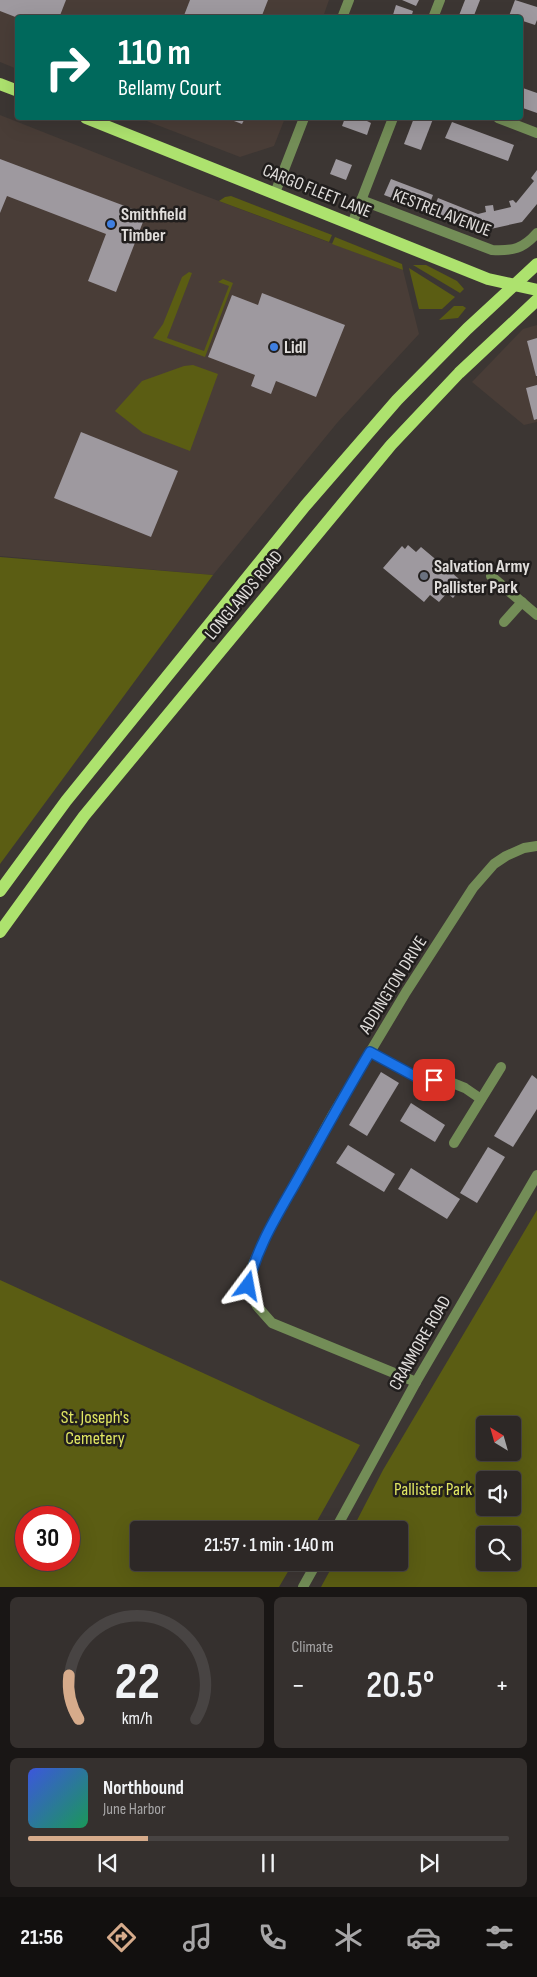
<!DOCTYPE html>
<meta charset="utf-8">
<style>
:root{--surface:#2d2826;--page:#35302e;--text:#f1f3f6;--muted:#a7a6a7;--line:#484443;--accent:#d6ab8b}
body{margin:0;font-family:"Sofia Sans Condensed",sans-serif;background:var(--page);color:var(--text);height:100vh;display:flex;flex-direction:column;font-size:19px;white-space:nowrap}
*{box-sizing:border-box;margin:0}
p{font-size:16px;color:var(--muted)}
.icon{flex:none;width:28px;height:28px;fill:none;stroke:currentColor;stroke-width:2;stroke-linecap:round;stroke-linejoin:round}
.map{position:relative;height:1587px;overflow:hidden}
.side{display:flex;flex-direction:column;gap:10px;padding:10px;background:#191615;flex:1}
.side>*{flex:none}
.top-card{position:absolute;left:15px;top:15px;width:508px;height:105px;border-radius:5px;box-shadow:0 5px 20px #0002,0 0 0 1px var(--line);background:#00695c;color:#fff;overflow:hidden}
.needle{width:32px;rotate:323deg}
.controls{position:absolute;left:476px;top:1416px;display:grid;gap:10px}
.controls a{display:grid;place-items:center;width:45px;height:45px;border-radius:5px;background:var(--surface);box-shadow:0 5px 20px #0002,0 0 0 1px var(--line);font-size:25px}
.speed{position:absolute;left:15px;top:1506px;display:flex;gap:10px;font-size:25px;font-weight:700;text-align:center}
.speed>*{display:grid;place-content:center;width:65px;height:65px;border-radius:50%;background:var(--surface);box-shadow:0 5px 20px #0002,0 0 0 1px var(--line);line-height:1}
.speed .limit{border:8px solid #d22;background:#fff;color:#111}
.pin{position:absolute;display:grid;place-items:center;width:42px;height:42px;color:#fff;margin:-21px;border-radius:10px;box-shadow:0 2px 8px #0006}
.me{position:absolute;width:55px;margin:-28px;rotate:13deg;stroke-linejoin:round;filter:drop-shadow(0 0 4px #0008)}
.turn{display:flex;align-items:center;gap:18px;height:105px;padding:0 20px;font-size:22px}
.turn .icon{width:65px;height:65px;stroke-width:2.5}
.turn b{display:block;font-size:35px;line-height:42px}
.big{font-size:38px;font-weight:600;line-height:1.1}
.side .tile{flex:1;display:flex;flex-direction:column;justify-content:center;gap:8px;min-width:0;padding:0 18px;border-radius:8px;background:var(--page)}
.side .dial{align-items:center;gap:0}
.dial svg{height:130px;overflow:visible;fill:none;stroke:var(--line);stroke-width:7;stroke-linecap:round;text-anchor:middle}
.dial text{fill:var(--text);stroke:none}
.song{display:flex;align-items:center;gap:15px}
.cover{width:60px;height:60px;border-radius:8px;background:linear-gradient(135deg,hsl(230 70% 55%),hsl(150 70% 35%))}
.played{height:5px;border-radius:2px;background:linear-gradient(90deg,var(--accent) 25%,var(--line) 25%)}
.keys{display:flex;justify-content:space-around;direction:ltr}
.heat{display:flex;justify-content:space-between;align-items:center;font-size:28px;direction:ltr}
.side .tiles{flex:1;display:grid;gap:10px;grid-template-columns:1fr 1fr}
.tile:last-child{grid-column:span 2}
.trip{position:absolute;left:130px;top:1521px;width:278px;height:50px;border-radius:5px;background:var(--surface);box-shadow:0 5px 20px #0002,0 0 0 1px var(--line);font-weight:600;line-height:50px;text-align:center}
.tabs{display:flex;height:80px;justify-content:space-around;align-items:center;background:#12100f;color:var(--muted)}
.tabs .icon{width:35px;height:35px}
.tabs .on{color:var(--accent)}
.tabs b{font-size:22px;color:var(--text)}
.map>svg:first-child{display:block}
</style>
<div class="map">
<svg width="537" height="1587" viewBox="0 0 537 1587">
<rect width="100%" height="100%" fill="#3c3633"/>
<g fill="#493d37">
<polygon points="0,0 329,0 323,17 18,18 17,69 0,62"/>
<polygon points="0,115 195,192 403,270 419,334 337,423 213,575 0,556"/>
<polygon points="139,118 285,118 274,146 240,157"/>
<polygon points="537,325 537,422 524,425 472,382 523,329"/>
</g>
<g fill="#5b5d13" fill-rule="evenodd">
<polygon points="231,196 332,235 329,242 219,201 225,197"/>
<polygon points="335,237 402,264 403,270 332,244"/>
<polygon points="413,265 426,265 457,281 464,289 460,293"/>
<polygon points="409,268 455,297 442,309 419,309"/>
<polygon points="189,272 192,273 167,338 204,351 229,286 218,282 223,279 233,283 205,357 153,338 163,324 182,277"/>
<polygon points="454,306 463,306 466,308 458,318 439,320"/>
<polygon points="193,365 218,374 190,451 143,433 115,411 142,381 184,366"/>
<polygon points="0,557 213,575 0,864"/>
<path d="M537,1210v377h-216l13,-24 65,-1v-32h-47l31,-60zM485,1425h27v27h-27zM485,1480h27v28h-27zM485,1535h27v27h-27z"/>
<path d="M0,1280l360,165 -48,85h-173v32l154,1 -14,24h-279zM26,1518h43v42h-43z"/>
</g>
<g fill="#9e999f">
<polygon points="0,0 66,0 59,18 18,18 0,11"/>
<polygon points="190,0 268,0 261,18 183,18"/>
<polygon points="402,0 419,0 416,6"/>
<polygon points="465,0 480,0 473,18 458,18"/>
<polygon points="515,0 537,7 537,20 535,25 520,20 520,18 509,16"/>
<polygon points="396,5 413,11 411,18 392,18"/>
<polygon points="520,87 537,93 537,113 520,107"/>
<polygon points="226,118 245,118 242,124"/>
<polygon points="345,118 368,118 367,121 371,123 367,135 342,126"/>
<polygon points="414,118 433,119 421,150 404,144"/>
<polygon points="452,122 514,145 508,161 445,138"/>
<polygon points="0,159 146,214 116,292 88,281 106,234 7,196 0,213"/>
<polygon points="336,159 352,165 346,180 330,174"/>
<polygon points="537,170 537,204 522,222 477,232 431,214 438,198 478,214 486,212 485,206 493,205 494,211 511,207 509,201 513,200 516,203 534,181 531,178"/>
<polygon points="391,179 433,195 427,211 384,195"/>
<polygon points="262,293 345,325 316,397 276,381 271,394 251,386 255,375 208,357 232,295 258,305"/>
<polygon points="537,338 537,376 536,376 527,341"/>
<polygon points="537,385 537,419 534,420 526,388"/>
<polygon points="81,432 178,471 151,537 54,498"/>
<polygon points="408,545 416,552 421,547 465,584 453,598 447,593 439,602 430,595 424,602 383,568 402,546 405,549"/>
<polygon points="381,1072 399,1083 367,1136 349,1125"/>
<polygon points="532,1075 537,1079 537,1109 513,1147 494,1136"/>
<polygon points="411,1103 445,1125 435,1142 400,1121"/>
<polygon points="348,1145 395,1174 384,1192 336,1163"/>
<polygon points="488,1147 505,1157 477,1203 460,1193"/>
<polygon points="411,1168 460,1199 447,1219 398,1189"/>
</g>
<g fill="none" stroke-linecap="round" stroke-linejoin="round">
<g stroke="#738d57" stroke-width="10">
<polyline points="342,18 349,0"/>
<polyline points="433,18 440,0"/>
<polyline points="498,118 537,133"/>
<polyline points="275,193 304,118"/>
<path d="M361,200l131,50c21,1 31,-1 45,-17"/>
<polyline points="352,224 393,118"/>
<polyline points="491,576 537,615"/>
<polyline points="504,622 522,602"/>
<polyline points="370,1052 420,1079 450,1082 465,1088 481,1099"/>
<polyline points="454,1143 501,1067"/>
<polyline points="416,1382 272,1323 257,1306 248,1286 253,1264 266,1236 333,1114 406,992 473,888 494,864 506,856 524,848 537,846"/>
<polyline points="335,1530 416,1382 537,1175"/>
<polyline points="303,1587 317,1562"/>
</g>
<g stroke="#ade26e" stroke-width="12">
<polyline points="0,84 18,91"/>
<polyline points="86,118 488,279 537,290"/>
<polyline points="0,891 66,801 305,506 397,400 467,329 537,264"/>
<polyline points="0,932 84,816 391,445 459,373 537,300"/>
</g>
</g>
<g fill="none" stroke-linecap="round" stroke-linejoin="round">
<g stroke="#114b97" stroke-width="12">
<path id="route" d="M248,1286c9,-41 32,-75 52,-111 23,-41 46,-83 70,-123l50,27 14,1"/>
</g>
<use href="#route" stroke="#1a73e8" stroke-width="9"/>
</g>
<g fill="#3f7fe0" stroke="#211e1d" stroke-width="2">
<circle cx="111" cy="224" r="5"/>
<circle cx="274" cy="347" r="5"/>
</g>
<circle fill="#6b7280" stroke="#211e1d" stroke-width="2" cx="424" cy="576" r="5"/>
<g text-anchor="middle" dominant-baseline="central" stroke-width="5" stroke-linejoin="round" paint-order="stroke">
<g font-size="18" fill="#e1dedc" stroke="#211e1d">
<text transform="translate(317 191) rotate(22)">CARGO FLEET LANE</text>
<text transform="translate(442 213) rotate(21)">KESTREL AVENUE</text>
<text transform="translate(244 595) rotate(-50)">LONGLANDS ROAD</text>
<text transform="translate(393 985) rotate(-58)">ADDINGTON DRIVE</text>
<text transform="translate(420 1343) rotate(-60)">CRANMORE ROAD</text>
</g>
<g font-size="18" font-weight="bold" fill="#e1dedc" stroke="#211e1d" text-anchor="start">
<text x="121" y="214">Smithfield<tspan x="121" dy="21">Timber</tspan></text>
<text x="284" y="347">Lidl</text>
<text x="434" y="566">Salvation Army<tspan x="434" dy="21">Pallister Park</tspan></text>
</g>
<g font-size="18" fill="#e0e662" stroke="#211e1d">
<text x="95" y="1417">St. Joseph's<tspan x="95" dy="21">Cemetery</tspan></text>
<text x="433" y="1489">Pallister Park</text>
</g>
</g>
</svg>
<div class="controls">
<a><svg class="needle" viewBox="-14 -14 28 28"><path d="M0-13l5 13h-10z" fill="#e53935"/><path d="M0 13l5-13h-10z" fill="#a7a6a7"/></svg></a>
<a><svg class="icon" aria-label="sound" viewBox="0 0 24 24"><path d="M4 9h4l5-4v14l-5-4H4zM17 9q2 3 0 6"/></svg></a>
<a><svg class="icon" aria-label="search" viewBox="0 0 24 24"><circle cx="10" cy="10" r="6"/><path d="M15 15l6 6"/></svg></a>
</div>
<div class="speed"><div class="limit">30</div></div>
<div class="pin" style="left:434px;top:1080px;background:#d93025"><svg class="icon" aria-label="arrive" viewBox="0 0 24 24"><path d="M6 21V4h12l-3 4 3 4H6"/></svg></div>
<svg class="me" style="left:248px;top:1286px" viewBox="-20 -20 40 40"><path d="M0-17L14 15 0 8-14 15z" fill="#1a73e8" stroke="#fff" stroke-width="4"/></svg>
<div class="trip">21:57 · 1 min · 140 m</div>
<div class="top-card">
<div class="turn"><svg class="icon" aria-label="right" viewBox="0 0 24 24"><path d="M7 20v-9h11M14 6l5 5-5 5"/></svg><div><b>110 m</b>Bellamy Court</div></div>
</div>
</div>
<section class="side">
<div class="tiles">
<div class="tile dial"><svg viewBox="0 0 100 80">
<path d="M14 69A42 42 0 1 1 86 69"/>
<path d="M14 69A42 42 0 0 1 8 42" stroke="#d6ab8b"/>
<text x="50" y="56" font-size="32" font-weight="700">22</text>
<text x="50" y="72" font-size="11">km/h</text>
</svg></div>
<div class="tile"><p>Climate</p>
<div class="heat"><a>−</a><b class="big">20.5°</b><a>+</a></div>
</div>
<div class="tile">
<div class="song"><i class="cover"></i><div><b>Northbound</b><p>June Harbor</p></div></div>
<div class="played"></div>
<div class="keys"><svg class="icon" aria-label="previous" viewBox="0 0 24 24"><path d="M18 5L8 12l10 7zM5 5v14"/></svg><svg class="icon" aria-label="pause" viewBox="0 0 24 24"><path d="M8 5v14M16 5v14"/></svg><svg class="icon" aria-label="next" viewBox="0 0 24 24"><path d="M6 5l10 7-10 7zM19 5v14"/></svg></div>
</div>
</div>
</section>
<nav class="tabs">
<b>21:56</b>
<svg class="icon on" aria-label="directions" viewBox="0 0 24 24"><path d="M12 3l9 9-9 9-9-9zM9 14v-3h6M13 9l2 2-2 2"/></svg>
<svg class="icon" aria-label="music" viewBox="0 0 24 24"><path d="M9 18V5l10-2v13"/><circle cx="6" cy="18" r="3"/><circle cx="16" cy="16" r="3"/></svg>
<svg class="icon" aria-label="phone" viewBox="0 0 24 24"><path d="M5 4h4l2 5-3 2q2 4 5 5l2-3 5 2v4C11 20 4 13 5 4z"/></svg>
<svg class="icon" aria-label="climate" viewBox="0 0 24 24"><path d="M12 3v18M4 7l16 10M4 17L20 7"/></svg>
<svg class="icon" aria-label="car" viewBox="0 0 24 24"><path d="M5 17H2v-5l4-1 3-4h7l3 4 3 1v5h-3M9 17h6M6 11h13"/><circle cx="7" cy="17" r="2"/><circle cx="17" cy="17" r="2"/></svg>
<svg class="icon" aria-label="filters" viewBox="0 0 24 24"><path d="M4 7h16M4 17h16"/><circle cx="9" cy="7" r="2"/><circle cx="15" cy="17" r="2"/></svg>
</nav>
